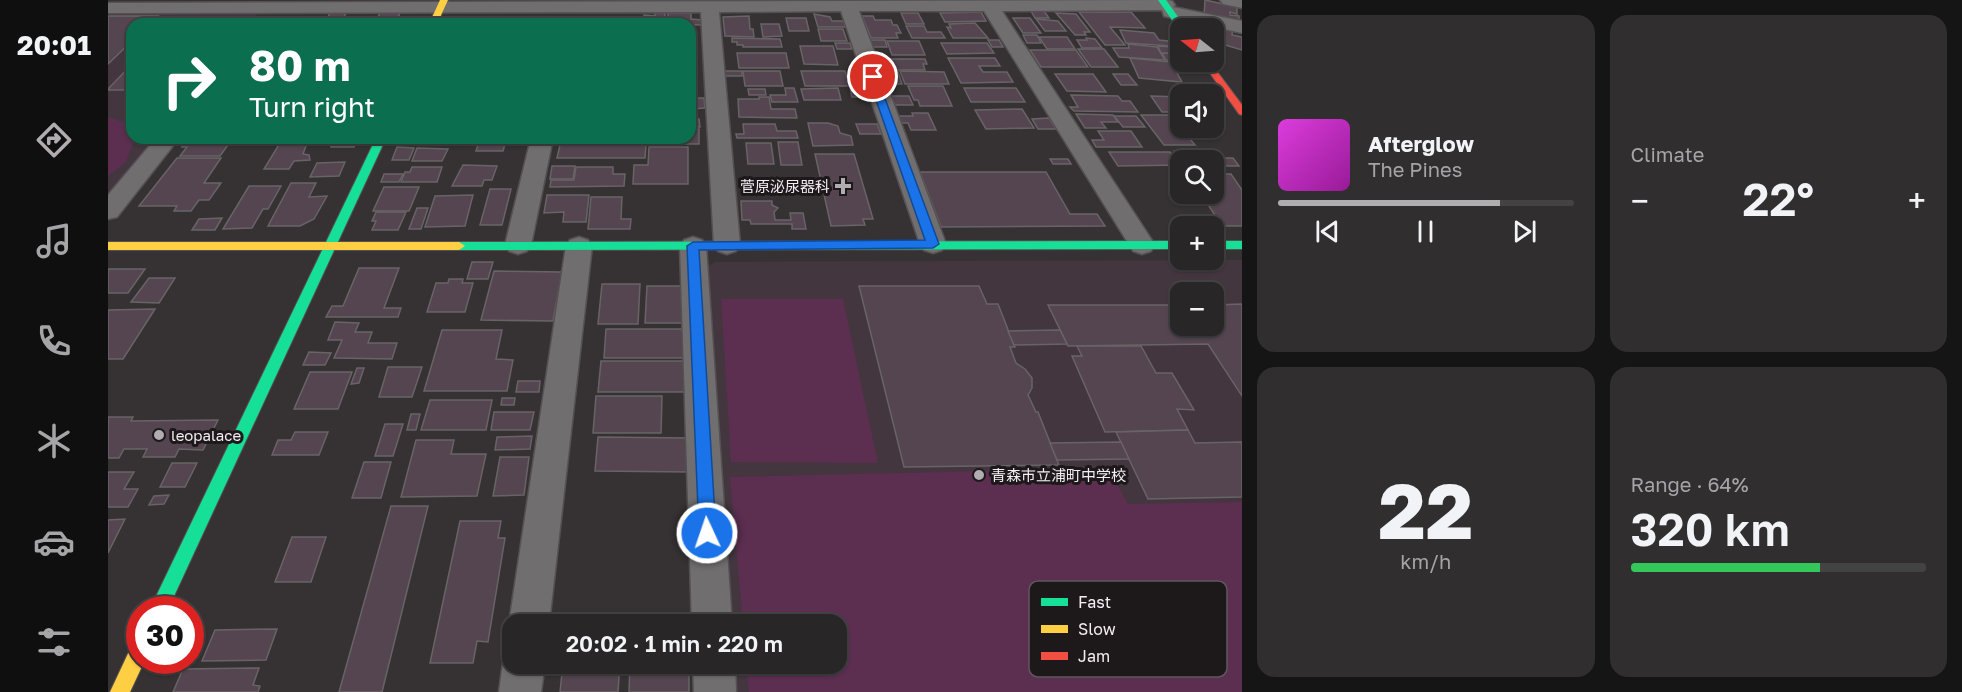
<!DOCTYPE html>
<meta charset="utf-8">
<style>
:root{--surface:#282627;--page:#302e2f;--text:#f1f3f6;--muted:#a5a5a7;--line:#444344;--accent:#b1acaf}
body{margin:0;font-family:"Golos Text","Noto Sans JP",sans-serif;background:var(--page);color:var(--text);height:100vh;display:flex;flex-direction:column;font-size:22px;white-space:nowrap}
*{box-sizing:border-box;margin:0}
p{font-size:20px;color:var(--muted)}
.icon{flex:none;width:33px;height:33px;fill:none;stroke:currentColor;stroke-width:2;stroke-linecap:round;stroke-linejoin:round}
.map{position:relative;flex:1;overflow:hidden}
.drawer{display:flex;flex-direction:column;gap:15px;padding:15px;background:#161515;width:720px}
.drawer>*{flex:none}
.guide{position:absolute;left:18px;top:18px;width:570px;height:126px;border-radius:18px;box-shadow:0 2px 4px #0004,0 0 0 2px var(--line);background:#0b6e4f;color:#fff;overflow:hidden}
.needle{width:39px;rotate:287deg}
.tools{position:absolute;left:1062px;top:18px;display:grid;gap:12px}
.tools a{display:grid;place-items:center;width:54px;height:54px;border-radius:12px;background:var(--surface);box-shadow:0 2px 4px #0004,0 0 0 2px var(--line);font-size:30px}
.speed{position:absolute;left:18px;top:596px;display:flex;gap:12px;font-size:30px;font-weight:700;text-align:center}
.speed>*{display:grid;place-content:center;width:78px;height:78px;border-radius:50%;background:var(--surface);box-shadow:0 2px 4px #0004,0 0 0 2px var(--line);line-height:1}
.speed .limit{border:9px solid #d22;background:#fff;color:#111}
.pin{position:absolute;display:grid;place-items:center;width:51px;height:51px;color:#fff;margin:-26px;border:3px solid #fff;border-radius:50%;box-shadow:0 2px 6px #0007}
.me{position:absolute;width:66px;margin:-33px;rotate:357deg;stroke-linejoin:round;filter:drop-shadow(0 0 4px #0008)}
.turn{display:flex;align-items:center;gap:21px;height:126px;padding:0 24px;font-size:27px}
.turn .icon{width:78px;height:78px;stroke-width:2.5}
.turn b{display:block;font-size:42px;line-height:51px}
.big{font-size:45px;font-weight:600;line-height:1.1}
.drawer .tile{flex:1;display:flex;flex-direction:column;justify-content:center;gap:9px;min-width:0;padding:0 21px;border-radius:18px;background:var(--page)}
.drawer .dial{align-items:center;gap:0}
.dial b{font-size:78px;line-height:1}
.song{display:flex;align-items:center;gap:18px}
.cover{width:72px;height:72px;border-radius:9px;background:linear-gradient(135deg,hsl(300 70% 55%),hsl(300 70% 35%))}
.played{height:6px;border-radius:3px;background:linear-gradient(90deg,var(--accent) 75%,var(--line) 75%)}
.keys{display:flex;justify-content:space-around;direction:ltr}
.heat{display:flex;justify-content:space-between;align-items:center;font-size:33px;direction:ltr}
.charge{height:9px;border-radius:4px;background:linear-gradient(90deg,#34c759 64%,var(--line) 0)}
.drawer .tiles{flex:1;display:grid;gap:15px;grid-template-columns:repeat(2,1fr)}
.trip{position:absolute;left:394px;top:614px;width:345px;height:60px;border-radius:18px;background:var(--surface);box-shadow:0 2px 4px #0004,0 0 0 2px var(--line);font-weight:600;line-height:60px;text-align:center}
main{display:flex;flex:1;min-height:0}
.tabs{display:flex;flex-direction:column;width:108px;justify-content:space-around;align-items:center;background:#100f10;color:var(--muted)}
.tabs .icon{width:42px;height:42px}
.tabs .active{color:var(--accent)}
.tabs b{font-size:27px;color:var(--text)}
.map>svg:first-child{display:block}
</style>
<main>
<nav class="tabs">
<b>20:01</b>
<svg class="icon active" aria-label="directions" viewBox="0 0 24 24"><path d="M12 3l9 9-9 9-9-9zM9 14v-3h6M13 9l2 2-2 2"/></svg>
<svg class="icon" aria-label="music" viewBox="0 0 24 24"><path d="M9 18V5l10-2v13"/><circle cx="6" cy="18" r="3"/><circle cx="16" cy="16" r="3"/></svg>
<svg class="icon" aria-label="phone" viewBox="0 0 24 24"><path d="M5 4h4l2 5-3 2q2 4 5 5l2-3 5 2v4C11 20 4 13 5 4z"/></svg>
<svg class="icon" aria-label="climate" viewBox="0 0 24 24"><path d="M12 3v18M4 7l16 10M4 17L20 7"/></svg>
<svg class="icon" aria-label="car" viewBox="0 0 24 24"><path d="M5 17H2v-5l4-1 3-4h7l3 4 3 1v5h-3M9 17h6M6 11h13"/><circle cx="7" cy="17" r="2"/><circle cx="17" cy="17" r="2"/></svg>
<svg class="icon" aria-label="filters" viewBox="0 0 24 24"><path d="M4 7h16M4 17h16"/><circle cx="9" cy="7" r="2"/><circle cx="15" cy="17" r="2"/></svg>
</nav>
<div class="map">
<svg width="1134" height="692" viewBox="0 0 1134 692">
<rect width="100%" height="100%" fill="#363234"/>
<g fill="#43363f" fill-rule="evenodd">
<polygon points="0,10 146,10 149,14 141,24 24,24 24,138 46,138 0,194"/>
<path d="M1134,260v432h-512l-2,-29h109v-39h-112l-22,-356 13,-6zM1072,292h34v34h-34z"/>
</g>
<g fill="#5c2e50">
<polygon points="0,117 15,122 24,133 24,138 27,138 18,162 0,176"/>
<polygon points="613,299 735,299 770,463 623,462"/>
<polygon points="1000,468 1020,504 1134,502 1134,692 641,692 638,663 729,663 729,624 635,624 622,477"/>
</g>
<g fill="#544550" stroke="#686466" stroke-width="1.5">
<polygon points="1097,0 1129,7 1129,14 1122,12 1122,15 1131,16 1131,23 1096,16"/>
<polygon points="923,11 936,11 941,18 927,18"/>
<polygon points="547,12 557,12 557,24 535,24 536,15 547,16"/>
<polygon points="873,12 878,21 837,22 832,13"/>
<polygon points="971,12 1023,12 1037,28 1002,27 1017,45 997,45"/>
<polygon points="222,13 238,13 235,19 219,19"/>
<polygon points="272,13 292,13 288,22 293,22 292,24 266,24"/>
<polygon points="560,13 583,13 583,19 594,20 594,25 560,24"/>
<polygon points="793,13 810,13 816,24 798,24"/>
<polygon points="948,13 968,14 982,32 976,32 978,35 967,35"/>
<polygon points="706,14 722,17 724,21 736,21 738,27 710,27"/>
<polygon points="0,16 50,16 42,24 24,24 24,41 0,64"/>
<polygon points="641,16 642,29 645,29 646,37 617,36 615,17"/>
<polygon points="754,16 765,16 767,20 783,20 785,25 789,25 793,33 788,33 790,38 763,38"/>
<polygon points="678,18 698,18 701,31 681,31"/>
<polygon points="905,18 922,18 933,33 915,33"/>
<polygon points="928,19 950,21 958,31 937,31"/>
<polygon points="867,23 880,38 845,38 839,27 843,28 841,24"/>
<polygon points="653,24 671,24 674,36 655,37"/>
<polygon points="798,26 816,26 819,32 833,32 837,38 804,38"/>
<polygon points="1110,26 1125,29 1124,35 1134,37 1134,50 1107,42"/>
<polygon points="710,29 735,29 739,41 713,41"/>
<polygon points="1012,30 1046,33 1051,40 1060,41 1063,46 1018,43"/>
<polygon points="915,35 929,35 933,43 919,43"/>
<polygon points="931,37 959,37 967,49 939,49"/>
<polygon points="624,38 672,39 674,47 635,47 635,45 629,45 629,42 624,42"/>
<polygon points="978,38 987,39 994,48 974,48 969,40 979,40"/>
<polygon points="762,40 777,40 779,47 765,47"/>
<polygon points="880,40 891,40 895,47 884,47"/>
<polygon points="779,41 811,41 817,55 784,55"/>
<polygon points="727,43 742,43 744,49 729,49"/>
<polygon points="833,43 879,43 886,53 839,54"/>
<polygon points="1020,44 1049,47 1057,60 1011,57 1005,48 1021,48"/>
<polygon points="692,46 725,46 730,65 696,64"/>
<polygon points="1050,46 1066,47 1070,54 1053,53"/>
<polygon points="970,49 996,49 1010,67 983,67"/>
<polygon points="922,50 968,50 980,67 933,67"/>
<polygon points="629,53 678,53 681,68 631,68"/>
<polygon points="1054,53 1070,54 1074,62 1058,60"/>
<polygon points="840,58 887,58 892,66 871,66 875,72 899,72 905,82 853,83"/>
<polygon points="1022,58 1063,62 1074,82 1031,78"/>
<polygon points="780,59 817,59 819,64 815,64 817,70 771,70 769,64 782,64"/>
<polygon points="24,64 24,90 0,90 0,89"/>
<polygon points="616,71 634,71 634,76 617,76"/>
<polygon points="635,71 672,71 675,86 637,86"/>
<polygon points="693,71 737,71 739,78 743,78 745,86 697,86"/>
<polygon points="792,71 836,72 841,84 797,84"/>
<polygon points="775,72 790,72 794,84 779,84"/>
<polygon points="947,74 985,74 998,92 959,91"/>
<polygon points="1005,74 1020,74 1029,85 1013,85"/>
<polygon points="800,86 835,86 844,106 812,106 810,100 806,100"/>
<polygon points="677,88 686,88 690,102 664,102 662,95 678,95"/>
<polygon points="730,88 733,100 696,100 693,89"/>
<polygon points="742,88 756,88 759,97 744,97"/>
<polygon points="856,88 908,88 917,102 863,102"/>
<polygon points="640,89 657,89 658,95 641,95"/>
<polygon points="963,95 1010,96 1014,101 1022,101 1030,112 966,111 962,107 970,107"/>
<polygon points="780,96 801,96 805,105 784,105"/>
<polygon points="1043,96 1072,97 1072,112 1054,112"/>
<polygon points="651,97 661,97 663,109 687,109 689,118 631,117 630,99 651,99"/>
<polygon points="582,98 596,98 597,108 582,109"/>
<polygon points="914,109 926,128 878,129 867,110"/>
<polygon points="582,112 584,112 584,119 591,119 592,127 582,127"/>
<polygon points="804,113 820,113 828,130 803,130 800,123 792,123 790,116 805,116"/>
<polygon points="968,114 1005,115 1010,122 993,122 998,128 977,128"/>
<polygon points="1033,115 1062,115 1087,145 1056,145"/>
<polygon points="1006,116 1028,116 1037,127 1015,127"/>
<polygon points="941,118 948,129 930,129 924,119"/>
<polygon points="700,123 720,123 730,126 732,133 743,136 745,145 705,146"/>
<polygon points="635,124 667,124 669,131 688,131 690,138 629,138 628,134 636,134"/>
<polygon points="748,124 769,124 773,134 752,134"/>
<polygon points="582,129 591,129 591,144 546,144 546,138 582,138"/>
<polygon points="990,131 1023,131 1034,147 988,147 984,140 996,140"/>
<polygon points="82,138 125,138 112,156 72,156 79,147 74,147"/>
<polygon points="175,138 201,138 195,154 201,155 202,160 186,161 181,169 156,169"/>
<polygon points="227,138 250,138 246,147 223,147"/>
<polygon points="330,138 356,138 353,145 327,145"/>
<polygon points="372,138 404,138 403,141 398,141 395,151 368,151"/>
<polygon points="670,142 690,142 694,165 673,165"/>
<polygon points="638,143 663,143 666,164 640,164"/>
<polygon points="452,145 538,145 537,158 449,158"/>
<polygon points="289,147 306,148 301,160 284,160"/>
<polygon points="541,147 580,147 580,184 525,184 526,165 540,165"/>
<polygon points="309,148 340,149 334,161 304,161"/>
<polygon points="1066,151 1104,151 1110,158 1125,158 1131,166 1106,166 1106,160 1073,160"/>
<polygon points="1001,152 1062,152 1072,165 1010,166"/>
<polygon points="707,154 746,154 765,219 755,219 757,225 723,226"/>
<polygon points="69,158 113,158 96,183 113,183 101,200 91,200 83,211 66,211 69,206 31,206"/>
<polygon points="942,159 960,159 963,164 945,164"/>
<polygon points="237,162 231,176 202,177 209,163"/>
<polygon points="355,165 389,166 384,180 376,180 374,186 344,186"/>
<polygon points="444,166 467,166 465,179 442,179"/>
<polygon points="304,167 334,167 329,182 293,182 297,172 302,172"/>
<polygon points="468,167 505,167 505,174 517,174 516,186 442,187 443,180 466,180"/>
<polygon points="812,172 938,172 962,214 989,214 997,226 833,227"/>
<polygon points="276,174 295,174 291,182 273,182"/>
<polygon points="1106,174 1123,174 1134,190 1134,226 1114,226 1093,194 1106,194"/>
<polygon points="183,183 208,183 201,197 219,196 206,219 192,226 160,226"/>
<polygon points="141,186 173,186 160,209 155,209 144,228 115,229"/>
<polygon points="276,187 311,187 301,211 265,211"/>
<polygon points="382,189 403,189 394,225 372,225"/>
<polygon points="365,195 357,226 317,227 327,196"/>
<polygon points="439,195 481,195 478,222 455,222 456,212 436,213"/>
<polygon points="483,197 514,197 513,219 523,219 522,229 480,229"/>
<polygon points="633,201 664,201 664,205 670,208 666,212 667,220 683,220 682,213 695,213 698,229 684,229 684,224 643,224 642,220 634,220"/>
<polygon points="309,208 320,208 313,229 301,229"/>
<polygon points="268,212 298,212 290,230 264,230 268,221 264,221"/>
<polygon points="114,218 107,230 84,230 91,219"/>
<polygon points="364,262 385,262 380,279 359,279"/>
<polygon points="251,268 291,268 276,308 293,308 290,317 218,317 224,306 235,306"/>
<polygon points="0,269 37,269 20,293 0,293"/>
<polygon points="386,271 454,272 445,321 373,320"/>
<polygon points="41,278 67,278 51,303 23,302"/>
<polygon points="341,279 355,279 354,283 365,283 357,312 319,312 328,283 340,283"/>
<polygon points="494,284 532,284 530,324 490,324"/>
<polygon points="539,286 577,286 577,323 537,323"/>
<polygon points="751,286 871,286 879,304 890,304 906,345 907,347 902,347 908,363 917,369 924,378 924,388 920,395 928,412 930,412 951,465 796,467"/>
<polygon points="1134,304 1134,396 1100,344 960,346 940,305 1072,305 1072,326 1106,326 1106,305"/>
<polygon points="47,309 15,359 0,359 0,310"/>
<polygon points="227,322 251,323 247,332 264,332 260,343 289,343 284,359 226,358 234,340 220,340"/>
<polygon points="498,329 580,329 580,358 496,358"/>
<polygon points="334,330 394,330 388,359 405,360 399,391 316,391"/>
<polygon points="952,330 959,344 906,345 900,331"/>
<polygon points="969,346 1033,346 1048,373 1064,373 1086,410 1069,409 1080,430 997,432 964,356 974,356"/>
<polygon points="201,352 223,353 217,365 195,365"/>
<polygon points="493,361 581,361 582,392 490,392"/>
<polygon points="280,367 314,367 304,397 271,397"/>
<polygon points="249,368 256,368 251,383 243,384"/>
<polygon points="202,372 244,372 230,409 186,409"/>
<polygon points="410,381 432,381 431,392 408,392"/>
<polygon points="488,396 554,396 553,433 485,433"/>
<polygon points="394,398 407,398 406,405 393,405"/>
<polygon points="322,400 384,400 378,430 313,430"/>
<polygon points="386,412 426,412 422,430 383,430"/>
<polygon points="303,414 312,414 308,430 299,430"/>
<polygon points="0,417 25,417 23,421 110,420 95,450 71,449 67,457 35,457 39,449 16,449 11,458 0,458"/>
<polygon points="277,424 295,424 285,456 267,456"/>
<polygon points="1080,430 1087,443 1134,442 1134,497 1040,499 1008,432"/>
<polygon points="187,432 220,432 211,455 164,455 170,440 183,440"/>
<polygon points="424,436 422,449 387,450 389,437"/>
<polygon points="490,437 582,438 581,472 487,471"/>
<polygon points="308,440 346,440 343,454 378,454 369,496 293,497"/>
<polygon points="1013,442 1021,459 949,460 942,443"/>
<polygon points="392,457 421,457 416,495 385,496"/>
<polygon points="256,462 283,462 273,498 244,498"/>
<polygon points="64,463 89,463 77,487 52,487"/>
<polygon points="0,472 26,472 16,489 30,489 20,507 0,507"/>
<polygon points="61,495 56,504 41,505 46,496"/>
<polygon points="283,506 320,506 274,692 231,692"/>
<polygon points="17,519 0,553 0,520"/>
<polygon points="352,521 393,521 390,538 397,538 380,642 369,641 365,663 322,663"/>
<polygon points="184,537 218,537 203,582 167,582"/>
<polygon points="169,629 158,660 94,661 107,630"/>
<polygon points="455,663 512,663 510,692 452,692"/>
<polygon points="522,663 581,663 581,692 521,692"/>
<polygon points="151,668 145,685 152,686 150,692 65,692 75,669"/>
</g>
<g fill="none" stroke-linecap="round" stroke-linejoin="round">
<g stroke="#555153" stroke-width="3">
<g id="street">
<polygon points="1059,0 1064,1 1067,5 1065,7 1134,21 1134,33 1056,16 1054,10 894,11 1047,245 1043,251 1034,254 1025,251 876,11 751,11 838,244 834,250 825,253 816,250 812,244 733,11 611,12 632,245 628,251 619,254 610,251 606,245 593,12 0,13 0,3"/>
<polygon points="1112,0 1134,0 1134,8 1115,4"/>
<polygon points="48,138 71,138 9,217 0,219 0,195"/>
<polygon points="423,138 445,138 423,245 419,251 410,254 401,251 397,245"/>
<polygon points="471,237 480,240 484,246 441,624 405,624 405,634 401,624 458,246 462,240"/>
<polygon points="585,237 594,240 598,246 624,624 584,624 572,246 576,240"/>
<polygon points="405,647 405,663 437,663 433,692 391,692 395,663 401,648"/>
<polygon points="585,663 627,663 628,692 586,692"/>
</g>
</g>
<g stroke="#555153" stroke-width="2">
<g id="fast">
<polygon points="1050,0 1058,0 1078,28 1071,30"/>
<polygon points="268,138 278,138 60,609 42,609"/>
<polygon points="1072,241 1072,249 351,250 345,246 351,242"/>
<rect x="1106" y="241" width="28" height="8"/>
</g>
</g>
<g stroke="#555153" stroke-width="2">
<g id="slow">
<polygon points="332,0 340,0 329,24 321,24"/>
<polygon points="0,242 351,242 357,246 351,250 0,250"/>
<polygon points="32,641 32,660 37,660 22,692 2,692 25,643"/>
</g>
</g>
<g stroke="#555153" stroke-width="2">
<polygon id="jam" points="1094,62 1102,62 1134,105 1134,115 1131,114"/>
</g>
<use href="#street" fill="#716e70" fill-rule="evenodd"/>
<use href="#fast" fill="#16e098" fill-rule="evenodd"/>
<use href="#slow" fill="#ffcf43" fill-rule="evenodd"/>
<use href="#jam" fill="#f24e42" fill-rule="evenodd"/>
</g>
<polygon fill="#1a73e8" stroke="#114b97" stroke-width="1.5" points="765,74 769,77 831,244 825,248 591,250 608,533 605,538 599,541 593,538 591,533 579,246 585,242 817,240 760,77"/>
<g fill="#b1acaf" stroke="#1d191b" stroke-width="2">
<path d="M732 177h6v6h6v6h-6v6h-6v-6h-6v-6h6z"/>
<circle cx="51" cy="435" r="6"/>
<circle cx="871" cy="475" r="6"/>
</g>
<g text-anchor="middle" dominant-baseline="central" stroke-width="6" stroke-linejoin="round" paint-order="stroke">
<g font-size="15" fill="#f3edf1" stroke="#1d191b" text-anchor="start">
<text x="722" y="186" text-anchor="end">菅原泌尿器科</text>
<text x="63" y="435">leopalace</text>
<text x="883" y="475">青森市立浦町中学校</text>
</g>
</g>
<rect x="921" y="581" width="198" height="96" rx="9" fill="#1d191b" stroke="#5d595b" stroke-width="1.5"/>
<rect x="933" y="598" width="27" height="8" fill="#16e098"/>
<rect x="933" y="625" width="27" height="8" fill="#ffcf43"/>
<rect x="933" y="652" width="27" height="8" fill="#f24e42"/>
<g font-size="16" fill="#f3edf1">
<text x="970" y="608">Fast</text>
<text x="970" y="635">Slow</text>
<text x="970" y="662">Jam</text>
</g>
</svg>
<div class="tools">
<a><svg class="needle" viewBox="-14 -14 28 28"><path d="M0-13l5 13h-10z" fill="#e53935"/><path d="M0 13l5-13h-10z" fill="#a5a5a7"/></svg></a>
<a><svg class="icon" aria-label="sound" viewBox="0 0 24 24"><path d="M4 9h4l5-4v14l-5-4H4zM17 9q2 3 0 6"/></svg></a>
<a><svg class="icon" aria-label="search" viewBox="0 0 24 24"><circle cx="10" cy="10" r="6"/><path d="M15 15l6 6"/></svg></a>
<a>+</a>
<a>−</a>
</div>
<div class="speed"><div class="limit">30</div></div>
<div class="pin" style="left:765px;top:77px;background:#d93025"><svg class="icon" aria-label="arrive" viewBox="0 0 24 24"><path d="M6 21V4h12l-3 4 3 4H6"/></svg></div>
<svg class="me" style="left:599px;top:533px" viewBox="-20 -20 40 40"><circle r="17" fill="#1a73e8" stroke="#fff" stroke-width="3"/><path d="M0-11L8 9 0 5-8 9z" fill="#fff"/></svg>
<div class="trip">20:02 · 1 min · 220 m</div>
<div class="guide">
<div class="turn"><svg class="icon" aria-label="right" viewBox="0 0 24 24"><path d="M7 20v-9h11M14 6l5 5-5 5"/></svg><div><b>80 m</b>Turn right</div></div>
</div>
</div>
<section class="drawer">
<div class="tiles">
<div class="tile">
<div class="song"><i class="cover"></i><div><b>Afterglow</b><p>The Pines</p></div></div>
<div class="played"></div>
<div class="keys"><svg class="icon" aria-label="previous" viewBox="0 0 24 24"><path d="M18 5L8 12l10 7zM5 5v14"/></svg><svg class="icon" aria-label="pause" viewBox="0 0 24 24"><path d="M8 5v14M16 5v14"/></svg><svg class="icon" aria-label="next" viewBox="0 0 24 24"><path d="M6 5l10 7-10 7zM19 5v14"/></svg></div>
</div>
<div class="tile"><p>Climate</p>
<div class="heat"><a>−</a><b class="big">22°</b><a>+</a></div>
</div>
<div class="tile dial"><b>22</b><p>km/h</p></div>
<div class="tile"><p>Range · 64%</p><b class="big">320 km</b><div class="charge"></div></div>
</div>
</section>
</main>
